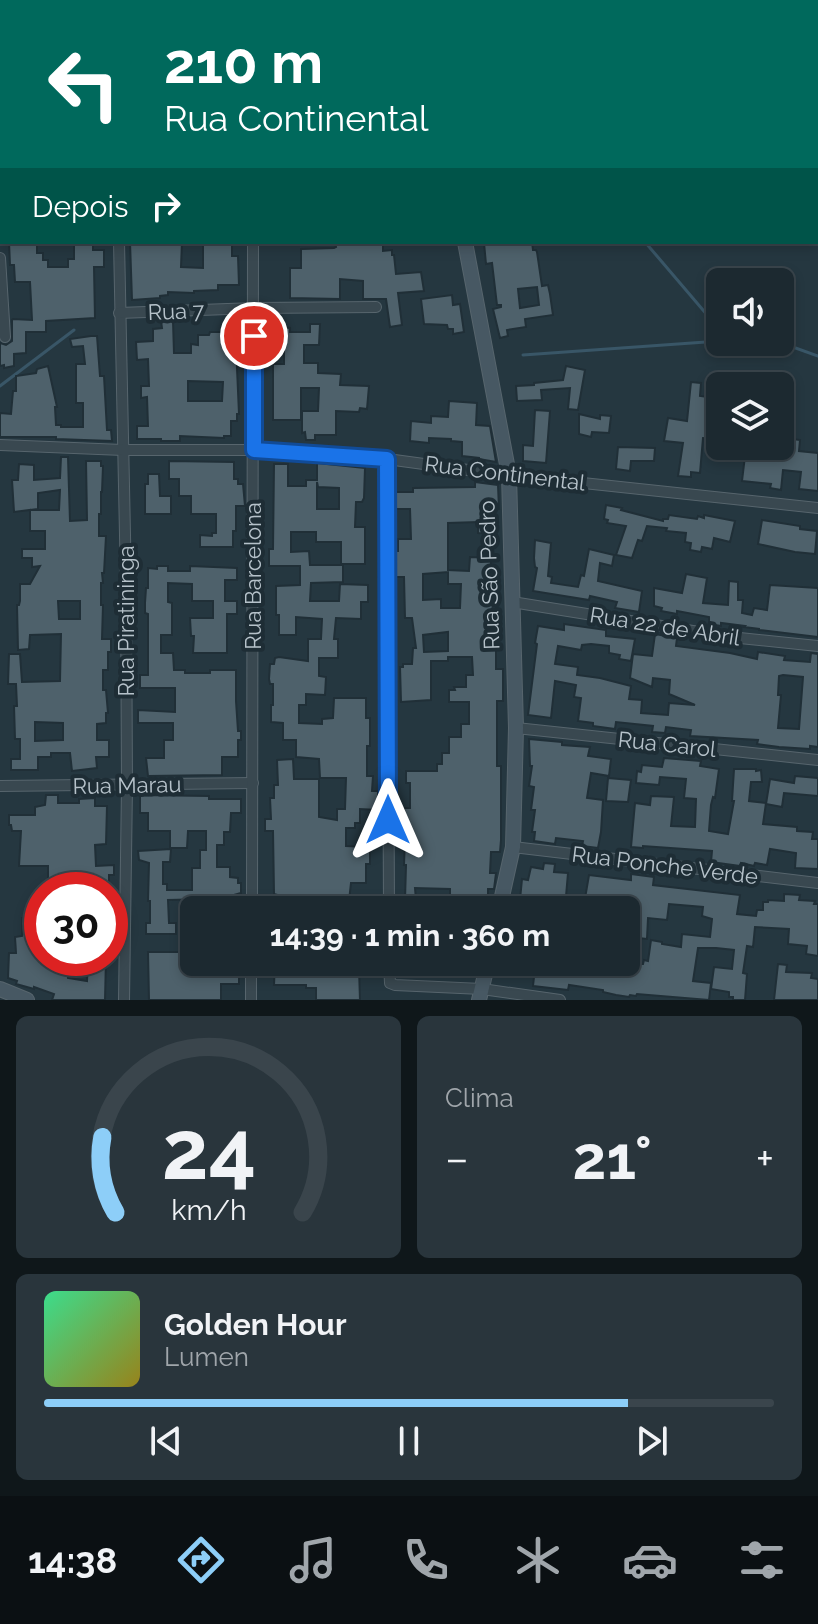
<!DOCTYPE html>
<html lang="pt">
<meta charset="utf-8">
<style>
:root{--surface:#1c2930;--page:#29353c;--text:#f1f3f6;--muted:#a0a6ab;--line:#3a454c;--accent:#8dcef8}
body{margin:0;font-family:Raleway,sans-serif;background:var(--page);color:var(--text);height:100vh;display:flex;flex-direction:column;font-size:30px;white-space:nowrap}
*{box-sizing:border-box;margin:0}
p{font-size:26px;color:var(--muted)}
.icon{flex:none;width:44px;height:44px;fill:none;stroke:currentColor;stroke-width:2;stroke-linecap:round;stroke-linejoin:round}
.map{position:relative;height:1000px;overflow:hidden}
.panel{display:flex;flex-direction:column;gap:16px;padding:16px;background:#0f171a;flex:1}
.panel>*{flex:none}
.guide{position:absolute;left:0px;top:0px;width:818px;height:244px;box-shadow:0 4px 12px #0003,0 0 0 2px var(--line);background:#00695c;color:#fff;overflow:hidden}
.tools{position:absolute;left:706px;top:268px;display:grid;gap:16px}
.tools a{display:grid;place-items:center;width:88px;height:88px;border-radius:12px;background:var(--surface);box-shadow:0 4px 12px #0003,0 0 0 2px var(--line);font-size:40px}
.speed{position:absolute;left:24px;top:872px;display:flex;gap:16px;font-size:40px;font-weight:700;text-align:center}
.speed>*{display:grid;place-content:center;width:104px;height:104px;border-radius:50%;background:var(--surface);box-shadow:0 4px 12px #0003,0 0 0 2px var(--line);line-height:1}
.speed .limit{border:12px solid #d22;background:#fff;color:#111}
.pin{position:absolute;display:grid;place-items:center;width:68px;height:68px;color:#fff;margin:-34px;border:4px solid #fff;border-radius:50%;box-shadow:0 2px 8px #0007}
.me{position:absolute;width:88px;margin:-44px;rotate:0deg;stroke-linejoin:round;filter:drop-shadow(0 0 6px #0008)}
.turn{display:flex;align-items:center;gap:28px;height:168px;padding:0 32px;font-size:36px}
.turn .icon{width:104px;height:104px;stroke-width:2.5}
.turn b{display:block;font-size:56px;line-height:68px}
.then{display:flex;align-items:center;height:76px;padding:0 32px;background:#0003;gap:16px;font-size:30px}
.big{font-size:60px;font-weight:700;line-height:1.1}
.panel .card{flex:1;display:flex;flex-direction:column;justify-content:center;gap:12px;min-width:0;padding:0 28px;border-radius:12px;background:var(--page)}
.panel .dial{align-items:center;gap:0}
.dial svg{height:208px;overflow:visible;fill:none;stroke:var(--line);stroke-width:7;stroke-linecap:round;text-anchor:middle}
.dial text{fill:var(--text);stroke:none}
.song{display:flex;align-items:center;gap:24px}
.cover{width:96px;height:96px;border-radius:12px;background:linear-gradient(135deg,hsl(150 70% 55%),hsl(50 70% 35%))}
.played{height:8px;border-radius:4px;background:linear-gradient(90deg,var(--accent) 80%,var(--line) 80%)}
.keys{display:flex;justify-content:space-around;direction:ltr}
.heat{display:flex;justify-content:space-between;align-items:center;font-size:44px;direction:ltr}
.panel .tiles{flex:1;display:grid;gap:16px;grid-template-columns:1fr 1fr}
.card:last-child{grid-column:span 2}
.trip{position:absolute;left:180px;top:896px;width:460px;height:80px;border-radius:12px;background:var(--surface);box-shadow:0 4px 12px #0003,0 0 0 2px var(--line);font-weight:700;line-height:80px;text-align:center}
.menu{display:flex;height:128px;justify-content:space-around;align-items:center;background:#0b1013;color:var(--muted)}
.menu .icon{width:56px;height:56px}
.menu .active{color:var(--accent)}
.menu b{font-size:36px;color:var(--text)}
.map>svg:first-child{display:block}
</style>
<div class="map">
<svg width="818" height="1000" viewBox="0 0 818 1000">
<rect width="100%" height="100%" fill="#253740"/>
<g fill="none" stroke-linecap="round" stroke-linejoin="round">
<g stroke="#395667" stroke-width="3">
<polyline points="645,242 720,330"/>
<polyline points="779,342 818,356"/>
<polyline points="523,355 720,341"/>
<polyline points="0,386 74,330"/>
</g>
</g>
<g fill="#4e616b" stroke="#202f37" stroke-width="2" fill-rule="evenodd">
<polygon points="9,242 37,242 37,253 43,253 43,260 48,260 48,267 68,267 68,259 74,259 74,242 93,242 93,250 104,250 104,267 94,267 95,318 46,321 46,332 26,332 26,353 14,354 14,366 4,368 4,365 0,366 0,343 6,345 12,341 12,320 13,319 32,320 30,282 15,282 14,265 10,265"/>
<polygon points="130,242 182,242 181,267 203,268 203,242 232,242 232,256 238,256 239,285 218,285 218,290 194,291 194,293 168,292 168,295 160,296 160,298 132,300"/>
<polygon points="335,242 383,242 383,251 392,250 392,255 394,255 396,274 421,272 424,291 398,293 402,325 390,327 386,299 363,299 363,281 340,279 340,299 290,298 290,268 301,268 301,249 334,248 336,247"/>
<path d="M492,242h40l1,8h3l1,2 5,34 6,-1 2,9 3,21 -28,4 1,8 -19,3 1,6 -8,2 -7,-29 8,-2v-2h-4l-5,-42 -6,1 -2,-21zM537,287l2,18 -19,3 -2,-19z"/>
<polygon points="452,295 453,305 460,304 464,332 453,334 453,329 448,329 447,325 424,324 421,299"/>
<path d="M161,321h12l1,32h17v-9l7,1v-10h11l1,-3h17v13h9l3,69h-2v7h-6v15h-7v2l-44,-2v5h-19v-2h-24v-13h11l-1,-29 -6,1v-12h8l-1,-27 -11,1 -1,-18 17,-1v-12l9,-1zM188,381l35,1 -1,19h-34z"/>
<polygon points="267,324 282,324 282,327 290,328 290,332 310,332 310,324 320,324 319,345 304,345 304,363 318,363 318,373 341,374 340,385 369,386 367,409 360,408 359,412 336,411 336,435 315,435 315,440 306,440 305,432 302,433 302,411 318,411 319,388 301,388 301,420 273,420 273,364 284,364 284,339 267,339"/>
<polygon points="91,336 97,336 100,376 104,376 107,430 111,430 112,441 56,439 56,437 0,437 0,413 11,414 13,391 16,391 16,376 36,373 37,369 48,366 57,407 55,407 56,425 61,425 61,427 83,427 83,403 76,403 76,364 85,364 83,346 72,347 70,339"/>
<polygon points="566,366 585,370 578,410 568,409 570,388 541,390 542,400 517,401 516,386 534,385 534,383 563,380"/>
<polygon points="691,382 701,383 700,396 708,397 706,412 720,414 720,439 703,438 700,473 691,472 691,477 678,476 683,443 664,441 668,418 687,421"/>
<polygon points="449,401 477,403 476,425 490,426 496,462 479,459 479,458 462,456 462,442 451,441 451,439 429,438 429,443 410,441 411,421 431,423 431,416 448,417"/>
<polygon points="535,410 550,411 546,463 523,461 523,445 533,446"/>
<polygon points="579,414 600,419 600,415 611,416 609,433 592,432 591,437 579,434"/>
<polygon points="786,438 800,440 799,451 818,453 818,491 799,489 801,472 783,470 781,490 770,488 771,484 742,481 745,456 751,456 753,452 784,455"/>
<polygon points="618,447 655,448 654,461 631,461 630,471 616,469"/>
<path d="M61,457h7l2,64 17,-1 -1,-59h15v5h2l-1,26h-1v22h-2v22h7l-2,37h-2l1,10h-2v22h2l-1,34h9v13h-3v18h-5v20h3l2,23h-2v10l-9,1v16h12v17h-13l1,11 -25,3 -2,-18h-19v4h-13v13h-27v-11h9v-20h-5l-1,-33h3l-1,-22h-8l1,-30h11l2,28 38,-1 1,-47 -31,1 -1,14 -11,1 -1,-45h2l1,-4v-17h10l10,-18 -8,1v-9h-10v-9h23v-18h-15v-21l-16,2 -2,-32h6l1,-16 15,1v15l26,-2zM60,490l-1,20h-29l8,-1v-16zM58,601h22v18h-21zM35,722l28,1v17l-28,1z"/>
<polygon points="169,461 234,462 234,479 238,479 238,484 243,484 245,506 236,506 236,531 233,531 233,547 200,547 200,535 212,536 212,533 216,533 216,514 191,514 191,496 179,496 179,479 169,479"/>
<path d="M317,463l48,5 -1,30 -2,4h-6l-1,25h10v37h-24v-22h-25v-10h-25v20l18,-1 1,14h33v17l-32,1 -1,18h29l1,-17 28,1v17h-7v17l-25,-1 -2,21h4v19h-19v18l7,1 -1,18 -19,-1v11h-7v18l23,1v-5l11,-1 1,-20h32v20h4v28h-3v30h6l-1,15h6v19l-18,-1v14h-5v5h-9v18l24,1v17h-4v19h-15l-3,27h-56v-6h-11v-8l-7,-2 -1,-63h-8v-12h6l-1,-21h4v-13h4l-1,-25 16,-1 1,20h25v38l18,3v-11h8l1,-31h-26l-1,-19 -23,-2v-17h-13v-17l-12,-1v-17h2v-21h-3l-1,-5 1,-15h4l1,-6 4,-1 29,4v-22h13l1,-20 -26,-2v18h-17v-20h-3v-29l24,-1v-19h-31v-17h4l1,-85h14v22h18v-6h11zM317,482l1,5 21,1v21h-22z"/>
<polygon points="148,474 159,474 160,496 171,496 171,514 145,514 145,484 148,484"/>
<path d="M475,482l23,3 1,24h-4l-1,25 -16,-1v-11l-30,1v47l21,1 1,-14 21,1v25h2l-1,50h4v36h7v32h-6v65h4v74l-1,12h-9l-1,21h6l-2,16h-6v11h-5l1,10h-28l-2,-7h-4v-14l-35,-1 1,12h-11l1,-35h-2l1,-27h-3v-12h3l-1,-18h6v-25h-4v-12h31v-7h5v-11h7v-16h12v-13h8v-22h-20v-12h6l-1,-3h12v-12h7l-1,-18h-24v4h-17v39l-30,2 -1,-35h3v-3h9l1,-16h3l-4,-30h-7l-1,-41h-8v-26h2v-12h13l-1,-30h-15v-17h18v-4l62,-1zM448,572v12h13l-1,24h-19v-9l-18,1v-26zM448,632v19l-24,1 -1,-17z"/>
<polygon points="606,505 622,508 621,510 663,521 663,519 668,519 669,515 697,519 698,516 704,518 704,515 735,521 730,542 714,538 712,549 702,547 701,552 690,550 691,543 685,542 686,533 666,531 667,528 647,526 642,541 638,540 632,558 616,555 626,526 607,523 608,520 604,519"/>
<polygon points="762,520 800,526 800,529 817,531 815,554 795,552 758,544"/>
<polygon points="535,540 551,543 548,576 552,577 551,583 578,587 581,575 584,576 589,549 614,555 612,566 600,563 598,581 642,591 639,612 615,608 617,602 590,596 589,600 533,591 537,568 535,567 534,558"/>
<polygon points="157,566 168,566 168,571 190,571 190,566 237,568 237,580 225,580 225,601 237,601 237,614 227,614 227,653 193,653 194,636 191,636 190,618 213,618 213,601 192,601 192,584 168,583 168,602 172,603 172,635 161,635 161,653 173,653 174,670 185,670 185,673 210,673 210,670 236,670 236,701 238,731 241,731 241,740 238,740 238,757 222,757 222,775 148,776 146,758 164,758 164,740 173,740 173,723 138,723 138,710 175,712 175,688 140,688 140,675 148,675 148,614 145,613 145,603 146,588 148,588 148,568 157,569"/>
<polygon points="686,574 707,578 703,603 728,605 729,581 738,582 738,600 743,600 742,613 752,615 754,608 767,610 770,585 818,588 818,637 759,630 759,629 744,627 745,626 721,623 721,626 709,624 709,617 677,611 677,614 661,611 662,608 654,606 654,588 682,593"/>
<path d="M564,624l42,6v6l29,3 -4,22 -12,-2 1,-4 -11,-2v-7l-18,-2 -9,1 -1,5 -23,-4 -3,18 23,3 -1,8 23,3 31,8 -2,13 13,1 -1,13 27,2 1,-12 26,2 -26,-11 1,-14 -17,-2 -1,9 -22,-9 3,-24 19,2 3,-22 22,4 -1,8 54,7 27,6 1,-7 27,4 -1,4 26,2 1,-9 7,1v93l-8,-1v3l-31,-2 -22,-3 1,-4 -68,-4 1,-6 -25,-3 -1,6 -13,-1 1,-6 -37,-4 -1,7 -22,-3v-3l-15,-2 3,-23 -7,-1 2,-12 -21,-4 -4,37 -23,-3 9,-71 -2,-1 3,-17 26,4zM783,675l20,2 -4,52 -21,-1 3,-33h-3l1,-19z"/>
<polygon points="529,739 562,742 562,745 590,747 588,756 611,759 609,776 591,773 587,798 603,800 601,832 598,848 582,846 583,841 556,838 555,844 534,841 535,832 532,832 535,810 531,810 534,787 529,786 532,766 530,766"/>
<polygon points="664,758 701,761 700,766 719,769 715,798 713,797 711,805 709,831 728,834 734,801 732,801 734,769 756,769 756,771 761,770 762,782 751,782 749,801 766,803 763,824 797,827 797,831 813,832 812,839 818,839 818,869 795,868 796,853 770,849 767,865 755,863 754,866 741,863 740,866 711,862 712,851 643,846 643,848 631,847 635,803 650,805 651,796 674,797 671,826 695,827 696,799 684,798 686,779 660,777 659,785 636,783 637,771 641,772 642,765 662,767"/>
<polygon points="795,776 818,778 818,796 784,793 782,807 766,804 770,779 794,783"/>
<polygon points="608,778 631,780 628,802 606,801"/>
<polygon points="46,795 58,795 58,803 79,803 79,799 95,798 95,806 107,806 106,844 95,845 96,866 114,865 114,875 109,875 109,890 62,890 62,884 48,883 48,866 19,866 21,831 12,831 11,825 9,825 9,815 35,815 35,807 45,805"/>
<polygon points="140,795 209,796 209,799 241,799 241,813 231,813 230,832 224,832 224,845 217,845 217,867 230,867 230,877 238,878 238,883 241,883 241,893 230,896 230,910 210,910 210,899 168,900 169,923 176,923 176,934 146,934 146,923 150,923 150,901 148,901 149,863 139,860 138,851 171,849 170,862 163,862 163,884 167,884 167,890 192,890 192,868 200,868 200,850 206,850 206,831 188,831 187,848 170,848 170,831 148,831 148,813 140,813"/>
<polygon points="544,863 555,864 554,872 568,873 565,908 539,906 538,910 519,910 522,879 528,880 531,867 543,869"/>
<polygon points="631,874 654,877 653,885 740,895 737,914 756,916 757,910 763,910 763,902 768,902 768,900 784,901 784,894 800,895 799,900 815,901 814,904 818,904 818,956 806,954 807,946 788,944 789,929 755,927 753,947 747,946 743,973 747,974 745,1000 733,1000 733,997 729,997 729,992 711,989 714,967 732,969 734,950 716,948 698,948 693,981 711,983 709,1000 637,994 636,996 630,995 629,997 616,995 603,992 603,990 569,985 568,990 533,986 534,977 518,976 520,962 573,962 607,967 607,964 643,964 644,960 648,961 651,940 662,942 662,944 681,947 682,934 710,937 712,919 702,916 703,907 669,904 667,920 648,918 647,939 630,937 632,910 615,910 615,904 595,902 594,910 583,910 589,875 631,880"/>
<polygon points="22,918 36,918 37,936 42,937 42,958 68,958 68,978 87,981 88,958 106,958 105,1000 52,1000 54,994 34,987 34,989 16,984 17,981 8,978 9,953 16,953 15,937 22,936"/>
<polygon points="194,927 192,970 213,970 213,962 232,962 232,970 239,969 239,984 221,984 221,1000 149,1000 148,952 179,952 179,928"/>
<polygon points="275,962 296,962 296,970 359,968 360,1000 316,1000 316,988 306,988 306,985 274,985"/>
<polygon points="433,962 473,962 472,972 432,969"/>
<polygon points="778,964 787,965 786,972 812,973 811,978 818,979 818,1000 774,1000"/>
</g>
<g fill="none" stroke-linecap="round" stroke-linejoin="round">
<g stroke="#57656d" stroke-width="12">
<g id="street">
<polyline points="116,0 116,2"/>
<polyline points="252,0 252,2"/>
<polyline points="508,0 509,2"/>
<polyline points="0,30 2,30"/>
<polyline points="0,166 2,166"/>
<polyline points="119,242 126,584 127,786 124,1000"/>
<polyline points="0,258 5,337"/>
<polyline points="119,313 255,308 376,307"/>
<polyline points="0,445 123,450 254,450 387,459 490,473 818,508"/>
<polyline points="387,459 389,910"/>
<polyline points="512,602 730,637 818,646"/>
<polyline points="516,728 818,760"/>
<polyline points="0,786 253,783"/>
<polyline points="513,847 818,883"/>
<polyline points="252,910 253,242"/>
<polyline points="389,962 390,983 395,985 482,989 560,1000"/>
<polyline points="251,1000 251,962"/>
</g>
</g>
<g stroke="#57656d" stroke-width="16">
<g id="secondary">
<polyline points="419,0 419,2"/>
<polyline points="465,242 509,475 516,728 513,847 499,910"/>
<polyline points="0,989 27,1000"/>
<polyline points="479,1000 488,962"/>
</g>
</g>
<use href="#street" stroke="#394850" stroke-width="10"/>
<use href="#secondary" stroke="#475863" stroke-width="14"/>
</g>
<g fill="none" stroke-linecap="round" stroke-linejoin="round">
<g stroke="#114b97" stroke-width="20">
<polyline id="route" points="254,336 254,450 387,459 388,820"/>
</g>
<use href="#route" stroke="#1a73e8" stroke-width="14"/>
</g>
<g text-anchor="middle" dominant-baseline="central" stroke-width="8" stroke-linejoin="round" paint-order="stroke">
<g font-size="22" fill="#b6c2ca" stroke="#1e2d35">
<text transform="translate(176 311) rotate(-2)">Rua 7</text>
<text transform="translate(505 473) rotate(7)">Rua Continental</text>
<text transform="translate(489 575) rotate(-92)">Rua São Pedro</text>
<text transform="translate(253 576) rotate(-90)">Rua Barcelona</text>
<text transform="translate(126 621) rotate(-90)">Rua Piratininga</text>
<text transform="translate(665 626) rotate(9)">Rua 22 de Abril</text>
<text transform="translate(667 744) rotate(6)">Rua Carol</text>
<text transform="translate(127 785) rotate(-1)">Rua Marau</text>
<text transform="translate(665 865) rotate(7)">Rua Ponche Verde</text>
</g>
</g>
</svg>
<div class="tools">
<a><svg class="icon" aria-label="sound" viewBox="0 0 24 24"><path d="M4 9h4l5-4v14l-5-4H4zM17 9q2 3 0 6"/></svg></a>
<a><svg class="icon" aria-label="layers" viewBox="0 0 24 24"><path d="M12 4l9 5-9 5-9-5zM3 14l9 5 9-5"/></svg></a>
</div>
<div class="speed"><div class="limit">30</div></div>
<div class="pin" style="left:254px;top:336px;background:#d93025"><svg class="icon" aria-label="arrive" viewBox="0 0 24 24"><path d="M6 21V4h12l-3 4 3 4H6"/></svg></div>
<svg class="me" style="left:388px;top:820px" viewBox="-20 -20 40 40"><path d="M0-17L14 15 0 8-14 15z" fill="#1a73e8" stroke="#fff" stroke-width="4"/></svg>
<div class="trip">14:39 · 1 min · 360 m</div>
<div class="guide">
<div class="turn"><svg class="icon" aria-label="left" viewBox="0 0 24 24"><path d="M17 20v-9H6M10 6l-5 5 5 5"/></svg><div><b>210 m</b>Rua Continental</div></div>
<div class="then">Depois<svg class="icon" aria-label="right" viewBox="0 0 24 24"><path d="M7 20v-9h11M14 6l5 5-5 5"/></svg></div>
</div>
</div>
<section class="panel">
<div class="tiles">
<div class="card dial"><svg viewBox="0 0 100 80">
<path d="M14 69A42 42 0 1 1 86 69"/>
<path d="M14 69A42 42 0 0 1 9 40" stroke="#8dcef8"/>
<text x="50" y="56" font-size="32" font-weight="700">24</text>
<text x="50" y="72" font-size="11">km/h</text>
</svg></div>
<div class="card"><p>Clima</p>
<div class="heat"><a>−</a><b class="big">21°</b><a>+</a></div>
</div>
<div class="card">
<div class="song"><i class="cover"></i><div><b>Golden Hour</b><p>Lumen</p></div></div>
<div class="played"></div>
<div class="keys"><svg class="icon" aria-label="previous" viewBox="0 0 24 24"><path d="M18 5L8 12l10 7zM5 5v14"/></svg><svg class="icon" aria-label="pause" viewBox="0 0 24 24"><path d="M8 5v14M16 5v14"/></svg><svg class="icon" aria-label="next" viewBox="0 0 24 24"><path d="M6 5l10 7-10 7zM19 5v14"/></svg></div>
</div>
</div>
</section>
<nav class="menu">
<b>14:38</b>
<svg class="icon active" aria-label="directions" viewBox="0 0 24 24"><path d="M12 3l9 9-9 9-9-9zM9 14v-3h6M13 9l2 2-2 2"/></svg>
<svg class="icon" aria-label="music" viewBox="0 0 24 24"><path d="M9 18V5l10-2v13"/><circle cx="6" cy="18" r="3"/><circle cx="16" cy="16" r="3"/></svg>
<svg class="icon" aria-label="phone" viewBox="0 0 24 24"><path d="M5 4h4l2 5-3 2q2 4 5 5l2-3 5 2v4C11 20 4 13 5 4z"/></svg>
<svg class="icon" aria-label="climate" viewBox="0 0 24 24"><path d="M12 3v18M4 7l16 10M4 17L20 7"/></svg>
<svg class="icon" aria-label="car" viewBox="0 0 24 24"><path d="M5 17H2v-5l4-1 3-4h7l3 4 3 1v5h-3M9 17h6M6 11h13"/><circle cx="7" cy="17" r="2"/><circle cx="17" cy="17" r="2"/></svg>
<svg class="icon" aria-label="filters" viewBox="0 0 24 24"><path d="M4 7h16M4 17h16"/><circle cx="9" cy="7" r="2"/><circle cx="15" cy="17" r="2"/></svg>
</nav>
